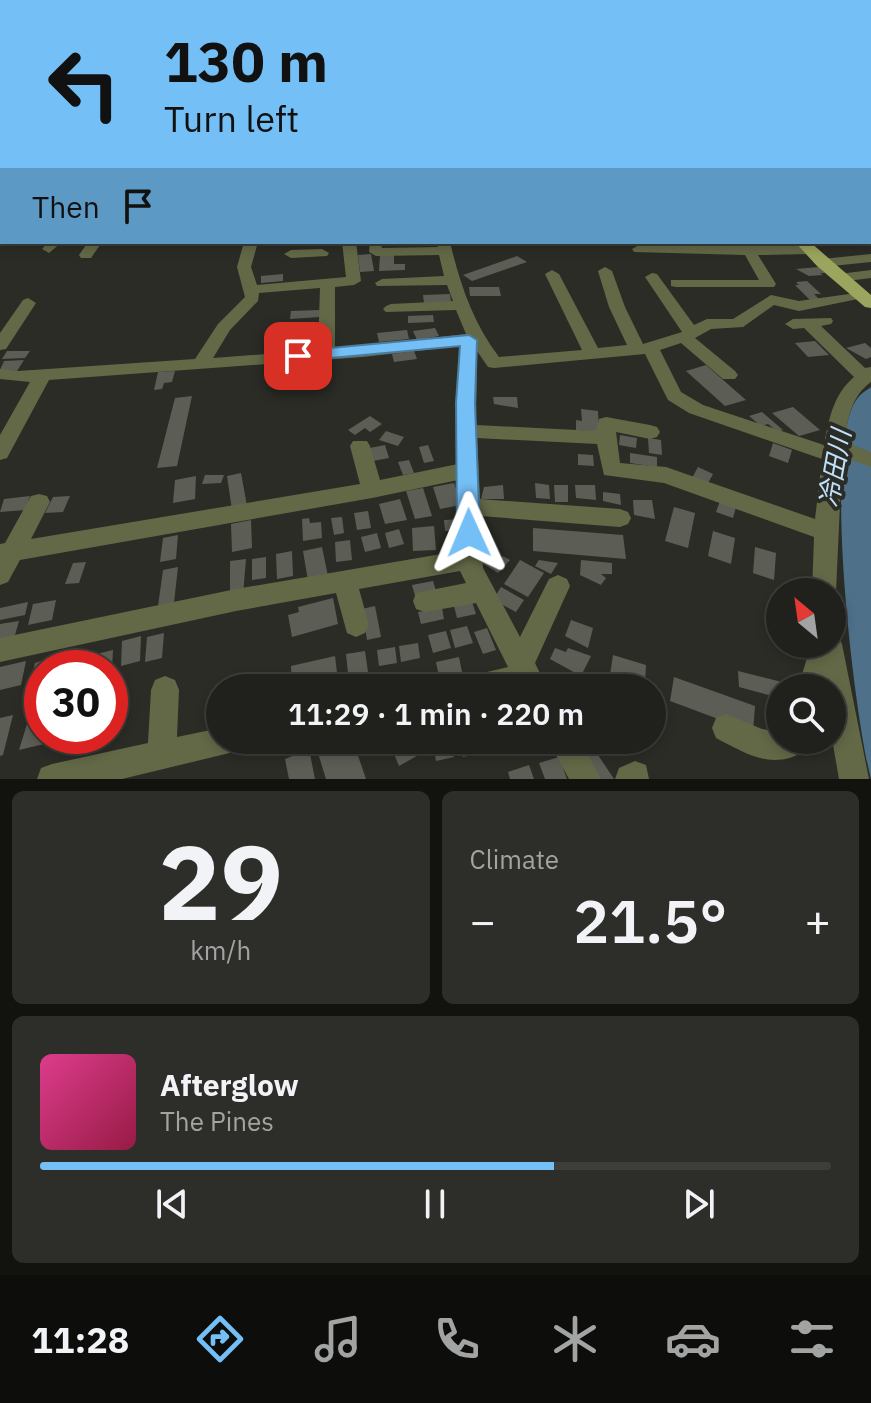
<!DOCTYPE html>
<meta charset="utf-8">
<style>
:root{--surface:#20211c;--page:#2d2e29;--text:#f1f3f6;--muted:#a2a3a3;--line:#3d3e3b;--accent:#74c0f6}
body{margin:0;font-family:"IBM Plex Sans","Noto Sans JP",sans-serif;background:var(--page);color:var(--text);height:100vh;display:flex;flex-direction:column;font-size:30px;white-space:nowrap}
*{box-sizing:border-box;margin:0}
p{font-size:26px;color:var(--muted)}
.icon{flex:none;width:44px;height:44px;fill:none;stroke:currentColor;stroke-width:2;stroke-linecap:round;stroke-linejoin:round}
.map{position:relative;height:779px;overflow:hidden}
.panel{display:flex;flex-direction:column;gap:12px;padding:12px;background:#12120f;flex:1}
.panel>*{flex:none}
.guide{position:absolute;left:0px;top:0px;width:872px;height:244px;box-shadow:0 4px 12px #0003,0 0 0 2px var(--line);background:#74c0f6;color:#111;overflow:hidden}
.needle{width:52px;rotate:331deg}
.tools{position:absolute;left:766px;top:578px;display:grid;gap:16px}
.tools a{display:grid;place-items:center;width:80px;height:80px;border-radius:50%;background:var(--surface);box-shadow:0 4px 12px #0003,0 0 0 2px var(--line);font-size:40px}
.speed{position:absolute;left:24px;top:650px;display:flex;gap:16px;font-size:40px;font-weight:700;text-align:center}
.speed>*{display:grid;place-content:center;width:104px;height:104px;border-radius:50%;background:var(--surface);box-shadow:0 4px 12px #0003,0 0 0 2px var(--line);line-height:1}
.speed .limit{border:12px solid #d22;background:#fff;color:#111}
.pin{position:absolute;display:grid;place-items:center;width:68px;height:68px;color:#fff;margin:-34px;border-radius:16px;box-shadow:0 4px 12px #0006}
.me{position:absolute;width:88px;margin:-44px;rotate:359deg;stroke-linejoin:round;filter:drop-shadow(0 0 6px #0008)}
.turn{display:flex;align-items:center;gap:28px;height:168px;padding:0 32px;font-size:36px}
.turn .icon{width:104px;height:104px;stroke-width:2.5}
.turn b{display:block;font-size:56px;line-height:68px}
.then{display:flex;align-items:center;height:76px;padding:0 32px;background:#0003;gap:16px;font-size:30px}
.big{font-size:60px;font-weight:600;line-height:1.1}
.panel .tile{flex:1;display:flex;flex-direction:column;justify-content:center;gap:12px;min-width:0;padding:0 28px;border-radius:12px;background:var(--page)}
.panel .dial{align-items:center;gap:0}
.dial b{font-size:104px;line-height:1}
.song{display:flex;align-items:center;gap:24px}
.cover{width:96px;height:96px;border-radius:12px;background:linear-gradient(135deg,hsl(330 70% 55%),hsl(340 70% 35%))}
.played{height:8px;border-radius:4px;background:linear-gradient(90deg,var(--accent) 65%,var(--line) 65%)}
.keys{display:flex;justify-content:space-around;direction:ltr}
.heat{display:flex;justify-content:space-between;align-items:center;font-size:44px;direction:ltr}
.panel .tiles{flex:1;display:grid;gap:12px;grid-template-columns:1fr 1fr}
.tile:last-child{grid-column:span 2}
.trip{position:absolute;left:206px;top:674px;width:460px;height:80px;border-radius:40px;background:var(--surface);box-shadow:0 4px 12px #0003,0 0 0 2px var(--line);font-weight:600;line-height:80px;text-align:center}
.tabs{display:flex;height:128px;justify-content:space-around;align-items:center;background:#0d0d0b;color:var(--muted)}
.tabs .icon{width:56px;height:56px}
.tabs .current{color:var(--accent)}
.tabs b{font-size:36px;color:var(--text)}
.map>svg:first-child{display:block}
</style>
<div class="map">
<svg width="871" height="779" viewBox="0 0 871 779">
<rect width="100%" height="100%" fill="#2b2c25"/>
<path fill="#4e7089" d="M871,387v392c-16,-61 -50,-333 -14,-380 3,-5 10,-9 14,-12z"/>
<g fill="#5c5e56">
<polygon points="371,254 374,271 360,272 358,255"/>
<polygon points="394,254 394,264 405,264 405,270 379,271 380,255"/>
<polygon points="517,256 527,262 472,281 463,275"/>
<polygon points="819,267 825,273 820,273 823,275 809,276 796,269"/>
<polygon points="283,274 283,281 261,283 261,276"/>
<polygon points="807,281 821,294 814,294 819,299 810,300 795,285 799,285 796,282"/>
<polygon points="469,287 499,287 501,296 470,296"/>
<polygon points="450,294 451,302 424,303 423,295"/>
<polygon points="320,310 320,317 290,319 291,311"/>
<polygon points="433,315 434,322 408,323 408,316"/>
<polygon points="435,328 439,336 417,340 413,331"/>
<polygon points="407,330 409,339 379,342 377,333"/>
<polygon points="815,341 829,355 808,357 795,343"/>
<polygon points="865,343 871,348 871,357 866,359 846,348"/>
<polygon points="7,351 30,351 25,358 2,359"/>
<polygon points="414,351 417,359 394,362 392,354"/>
<polygon points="24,360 17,371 0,370 4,361"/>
<polygon points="706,365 746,400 725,406 686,371"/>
<polygon points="175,371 172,382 164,383 162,389 154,390 158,372"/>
<polygon points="192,396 177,466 157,468 175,398"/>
<polygon points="493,397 517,397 518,408 494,404"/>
<polygon points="793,407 820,430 799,436 772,413"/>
<polygon points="581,409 598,411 599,432 576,430 576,420 582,421"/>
<polygon points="762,412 783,430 778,432 768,424 761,426 749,416"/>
<polygon points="370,416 382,424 370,432 365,428 355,435 348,430"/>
<polygon points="386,431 404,437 398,446 379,440"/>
<polygon points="620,435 637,438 636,448 619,445"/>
<polygon points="648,438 661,440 662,455 649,453"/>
<polygon points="773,443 792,450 788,463 769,456"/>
<polygon points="385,445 389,458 373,461 370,448"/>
<polygon points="428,445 434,461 424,463 419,447"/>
<polygon points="630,453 657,457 657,467 630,463"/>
<polygon points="578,454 593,455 594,466 578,465"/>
<polygon points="409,460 414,473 403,475 398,462"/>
<polygon points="698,467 713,474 707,485 692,478"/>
<polygon points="241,473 247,506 232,510 227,476"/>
<polygon points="205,475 224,475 221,483 202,484"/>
<polygon points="196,476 195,499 173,503 175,480"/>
<polygon points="454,483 461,505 440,509 433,487"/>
<polygon points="535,483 549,485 550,499 536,498"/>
<polygon points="503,485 504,499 481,499 484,487"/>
<polygon points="554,485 568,485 568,502 555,502"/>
<polygon points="575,485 595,485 596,500 576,498"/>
<polygon points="423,488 432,516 415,519 406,491"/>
<polygon points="603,492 620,494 621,505 603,501"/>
<polygon points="30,496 25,510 0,512 4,499"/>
<polygon points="70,496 63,512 45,513 53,497"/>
<polygon points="400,499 407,520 385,524 379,504"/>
<polygon points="633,500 652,500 655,519 634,515"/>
<polygon points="720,501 736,507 733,518 716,512"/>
<polygon points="674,507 695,513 688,548 665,541"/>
<polygon points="368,511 371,528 357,530 354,513"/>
<polygon points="342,517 344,533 334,535 331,518"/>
<polygon points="309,518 310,523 321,522 322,538 303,541 302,519"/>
<polygon points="461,519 462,530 445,531 444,520"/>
<polygon points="251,520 252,548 232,552 231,524"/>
<polygon points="434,526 436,550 413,551 412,528"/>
<polygon points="533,528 623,535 626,559 533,551"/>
<polygon points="399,529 404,544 389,548 385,533"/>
<polygon points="713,531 735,538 731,564 708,556"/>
<polygon points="377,533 381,548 365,552 361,537"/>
<polygon points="178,535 176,559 160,562 163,538"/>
<polygon points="458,536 461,552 448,554 445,538"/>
<polygon points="350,540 352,560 336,562 335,542"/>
<polygon points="322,547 328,576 308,581 303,551"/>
<polygon points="755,547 776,553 774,580 753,573"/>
<polygon points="292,551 293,576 277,579 276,554"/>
<polygon points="490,554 499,560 503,556 510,560 498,573 482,563"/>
<polygon points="266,557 266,578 252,580 252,559"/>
<polygon points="246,559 243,595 230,596 230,561"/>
<polygon points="520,560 544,573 528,597 504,584"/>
<polygon points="539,560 558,563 551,574 535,566"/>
<polygon points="581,560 612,563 612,574 601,574 606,578 601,585 580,575"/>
<polygon points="86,562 79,583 65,584 73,563"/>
<polygon points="178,567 174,603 158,606 163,570"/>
<polygon points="433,581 436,591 415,596 412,585"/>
<polygon points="501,587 524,600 516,612 493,600"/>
<polygon points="333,598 338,624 292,637 288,615 299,612 298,607"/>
<polygon points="56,600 52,620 28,625 33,604"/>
<polygon points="28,602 25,615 0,620 0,608"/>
<polygon points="472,602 476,614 457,618 454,606"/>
<polygon points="375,606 381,637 367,640 362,609"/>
<polygon points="442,608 444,619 421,624 418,612"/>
<polygon points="571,620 593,628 588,648 565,636"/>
<polygon points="19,621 13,642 0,645 0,624"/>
<polygon points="467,626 473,643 455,648 450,630"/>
<polygon points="487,628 496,650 483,654 474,632"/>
<polygon points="446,631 451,648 433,653 428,635"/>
<polygon points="164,633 162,658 145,662 147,637"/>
<polygon points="141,636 140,661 121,666 122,641"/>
<polygon points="418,643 420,658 401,662 399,646"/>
<polygon points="395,647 397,663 379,666 377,650"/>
<polygon points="555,648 566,652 568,648 591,656 581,676 550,659"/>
<polygon points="74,650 72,668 42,668 42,677 31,679 35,663"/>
<polygon points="113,650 112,668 92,668 93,655"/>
<polygon points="365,651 369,679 349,683 346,654"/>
<polygon points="613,655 646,665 645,684 610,675"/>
<polygon points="335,656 338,681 310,688 292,688 291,666"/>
<polygon points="459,657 463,677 440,682 436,662"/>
<polygon points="26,661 21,685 0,690 0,667"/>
<polygon points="738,671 794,685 794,688 780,688 780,698 739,687"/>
<polygon points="674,677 755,706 753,732 670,701"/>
<polygon points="13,715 3,755 0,756 0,718"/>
<polygon points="42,721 42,736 66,736 65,739 19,750 27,724"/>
<polygon points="393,740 416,740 422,753 399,766 389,742"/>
<polygon points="432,740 450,740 454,757 436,761"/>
<polygon points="458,740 480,740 483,752 463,757"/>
<polygon points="588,740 614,779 599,779 578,746"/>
<polygon points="353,741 366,779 326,779 317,750"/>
<polygon points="309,749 315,779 289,779 285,759"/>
<polygon points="559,757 567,779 545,779 539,763"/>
<polygon points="529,765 534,779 510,779 508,772"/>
</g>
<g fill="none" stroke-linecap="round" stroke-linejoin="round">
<g fill="#636947" fill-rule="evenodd">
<rect x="0" y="140" width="2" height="6"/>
<rect x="870" y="140" width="1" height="6"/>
<rect x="0" y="153" width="2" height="6"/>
<polygon points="2,195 2,203 0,204 0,196"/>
<rect x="870" y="226" width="1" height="8"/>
<polygon points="48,242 62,242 49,253 42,249"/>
<polygon points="88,242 102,242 91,258 81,258 79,255"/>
<path d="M244,242h14l-7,25 6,18 89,-8 -4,-35h14l5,39 -7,4 -19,2v62l131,-15 -10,-24 -70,2 -3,-3 3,-3 5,-2 62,-3 -6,-16 -70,1 -2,-3 7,-4 62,-3 -5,-21 -63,1 -7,-4 1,-10h10l2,6 56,-1 -2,-5h14c10,42 23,81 49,115l83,-7 -37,-76 7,-4 7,4 39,74 29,-3 -18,-38 -11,-36 7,-4 7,4 13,36 18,37 39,-12 -37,-55 7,-4 5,1 37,51 13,-6h26l38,-24 28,6 64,-9v6l-64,13 -25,-6 -31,22 -32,2 -16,9 40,33 3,4 -3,4h-12l-42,-36 -21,7 21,42 22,13 121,40c5,-26 9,-50 30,-68l-50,-49 -11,1 -8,-5 8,-5 38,-1 2,3 -2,3 -10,2 44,42 6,-1v15c-20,14 -23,37 -27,60l27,10v15l-28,-10 -1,3 -6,132 -3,8 -1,-8h-20l2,-55 -150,-54 -60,-8 -7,-31 -120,-6 3,61 140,10 8,3 3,6 -3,6 -8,3 -140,-11 3,52 37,69 29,-58 9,-4 9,4 3,7 -35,77 12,25h-89l4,-10 46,-11 -32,-64 -51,9 -9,-3 -3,-8 3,-8 50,-10 -6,-12 -101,18 10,36 -4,8 -9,4 -9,-4 -11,-40 -100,18 -236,51v-24l236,-49 223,-38 -1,-71 -86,18 -352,62 -12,22 -8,3v-41l5,-1 26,-47 8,-2 8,2 3,6 -19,37 329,-55 -10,-38 3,-5h14l3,5 10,34 78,-16 -1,-61 3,-57 -97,11 -314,23 -42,78 -7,2v-25l30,-53 -30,-3v-10l18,2 177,-12 23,-35 27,-27 -8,-30zM320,288l-2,62 -105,8 17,-28 28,-29 1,-8zM477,351l11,16 6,1 151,-14 23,46 21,13 133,46 -7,60 -149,-52 -46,-4 -4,-31 34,7 7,-2 3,-5 -3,-5 -7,-2 -44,-8 -7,2 -3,12 -120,-6z"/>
<polygon points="639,245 810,246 817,250 810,254 758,255 776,284 774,287 676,287 671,286 671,280 759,280 745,255 634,252 632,249"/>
<polygon points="322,249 329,253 327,256 291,258 284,254 291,250"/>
<polygon points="871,254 871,262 822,267 815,263 822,259"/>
<polygon points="871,270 871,278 839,282 832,278 839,274"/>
<polygon points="28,298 36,303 6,349 0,350 0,333 23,300"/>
<polygon points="832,633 838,635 842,644 869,779 839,779 832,739 832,688 798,688 807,658 818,654 816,644 832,644"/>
<polygon points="165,676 175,680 179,690 177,737 220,728 220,740 247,740 242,750 122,779 37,779 41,768 52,764 148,743 151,690 155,680"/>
<path d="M726,714l36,15 18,3v8h32l-5,10c-35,21 -58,5 -91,-12l-4,-10 4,-10z"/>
<polygon points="548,740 580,740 601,779 569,779"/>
<polygon points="635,761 646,765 649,779 615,779 619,768"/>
</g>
<polygon fill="#9ba55d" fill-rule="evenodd" points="795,242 810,242 871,295 871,308 865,307 817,266"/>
</g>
<linearGradient id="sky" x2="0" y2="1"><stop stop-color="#181814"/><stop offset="0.56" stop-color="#444b51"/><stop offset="1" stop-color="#444b51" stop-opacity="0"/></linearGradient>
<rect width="871" height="246" fill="url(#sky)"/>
<polygon fill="#74c0f6" stroke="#4b7da0" stroke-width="2" points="469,335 477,340 475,403 480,533 477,539 469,542 461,539 457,533 456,403 460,346 298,361 289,356 298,351"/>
<g text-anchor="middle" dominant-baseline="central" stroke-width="8" stroke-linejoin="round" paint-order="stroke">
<g font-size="26" font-style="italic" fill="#bfe1fb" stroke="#2b2c25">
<text transform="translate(834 468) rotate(-80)">冷田川</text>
</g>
</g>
</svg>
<div class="tools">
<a><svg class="needle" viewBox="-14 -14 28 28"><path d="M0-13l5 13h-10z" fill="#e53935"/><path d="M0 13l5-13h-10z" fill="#a2a3a3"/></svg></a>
<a><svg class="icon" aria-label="search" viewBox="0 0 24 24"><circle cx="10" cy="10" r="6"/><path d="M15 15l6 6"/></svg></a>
</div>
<div class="speed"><div class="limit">30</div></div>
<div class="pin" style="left:298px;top:356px;background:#d93025"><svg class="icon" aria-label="arrive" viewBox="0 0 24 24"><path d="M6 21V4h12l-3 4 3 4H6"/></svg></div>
<svg class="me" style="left:469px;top:533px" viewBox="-20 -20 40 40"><path d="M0-17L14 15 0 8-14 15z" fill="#74c0f6" stroke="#fff" stroke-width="4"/></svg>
<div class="trip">11:29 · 1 min · 220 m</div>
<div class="guide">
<div class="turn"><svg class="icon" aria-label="left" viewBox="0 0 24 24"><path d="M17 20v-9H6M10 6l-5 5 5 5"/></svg><div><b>130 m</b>Turn left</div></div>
<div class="then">Then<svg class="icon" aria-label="arrive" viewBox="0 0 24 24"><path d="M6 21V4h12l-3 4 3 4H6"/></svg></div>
</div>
</div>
<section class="panel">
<div class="tiles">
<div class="tile dial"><b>29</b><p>km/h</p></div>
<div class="tile"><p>Climate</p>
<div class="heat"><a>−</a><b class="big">21.5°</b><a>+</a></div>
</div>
<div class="tile">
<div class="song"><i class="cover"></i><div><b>Afterglow</b><p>The Pines</p></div></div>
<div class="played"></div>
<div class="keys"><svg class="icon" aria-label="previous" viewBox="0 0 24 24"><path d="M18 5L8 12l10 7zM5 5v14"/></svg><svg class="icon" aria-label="pause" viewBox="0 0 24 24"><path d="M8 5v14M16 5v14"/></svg><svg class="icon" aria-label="next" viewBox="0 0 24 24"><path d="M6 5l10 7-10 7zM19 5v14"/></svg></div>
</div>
</div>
</section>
<nav class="tabs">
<b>11:28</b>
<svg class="icon current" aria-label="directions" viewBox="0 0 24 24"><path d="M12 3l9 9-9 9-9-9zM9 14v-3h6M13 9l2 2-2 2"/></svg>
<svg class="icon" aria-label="music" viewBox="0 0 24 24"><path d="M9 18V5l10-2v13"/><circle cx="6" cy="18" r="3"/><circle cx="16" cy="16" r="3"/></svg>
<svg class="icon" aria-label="phone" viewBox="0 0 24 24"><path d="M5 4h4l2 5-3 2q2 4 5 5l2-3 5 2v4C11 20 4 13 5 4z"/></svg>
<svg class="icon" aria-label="climate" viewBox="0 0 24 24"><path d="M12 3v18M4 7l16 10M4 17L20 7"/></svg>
<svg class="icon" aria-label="car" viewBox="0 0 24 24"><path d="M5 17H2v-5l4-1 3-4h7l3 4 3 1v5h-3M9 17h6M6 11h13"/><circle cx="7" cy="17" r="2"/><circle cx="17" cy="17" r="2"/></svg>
<svg class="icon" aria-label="filters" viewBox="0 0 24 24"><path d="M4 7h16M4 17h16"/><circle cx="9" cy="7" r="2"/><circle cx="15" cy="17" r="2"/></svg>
</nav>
